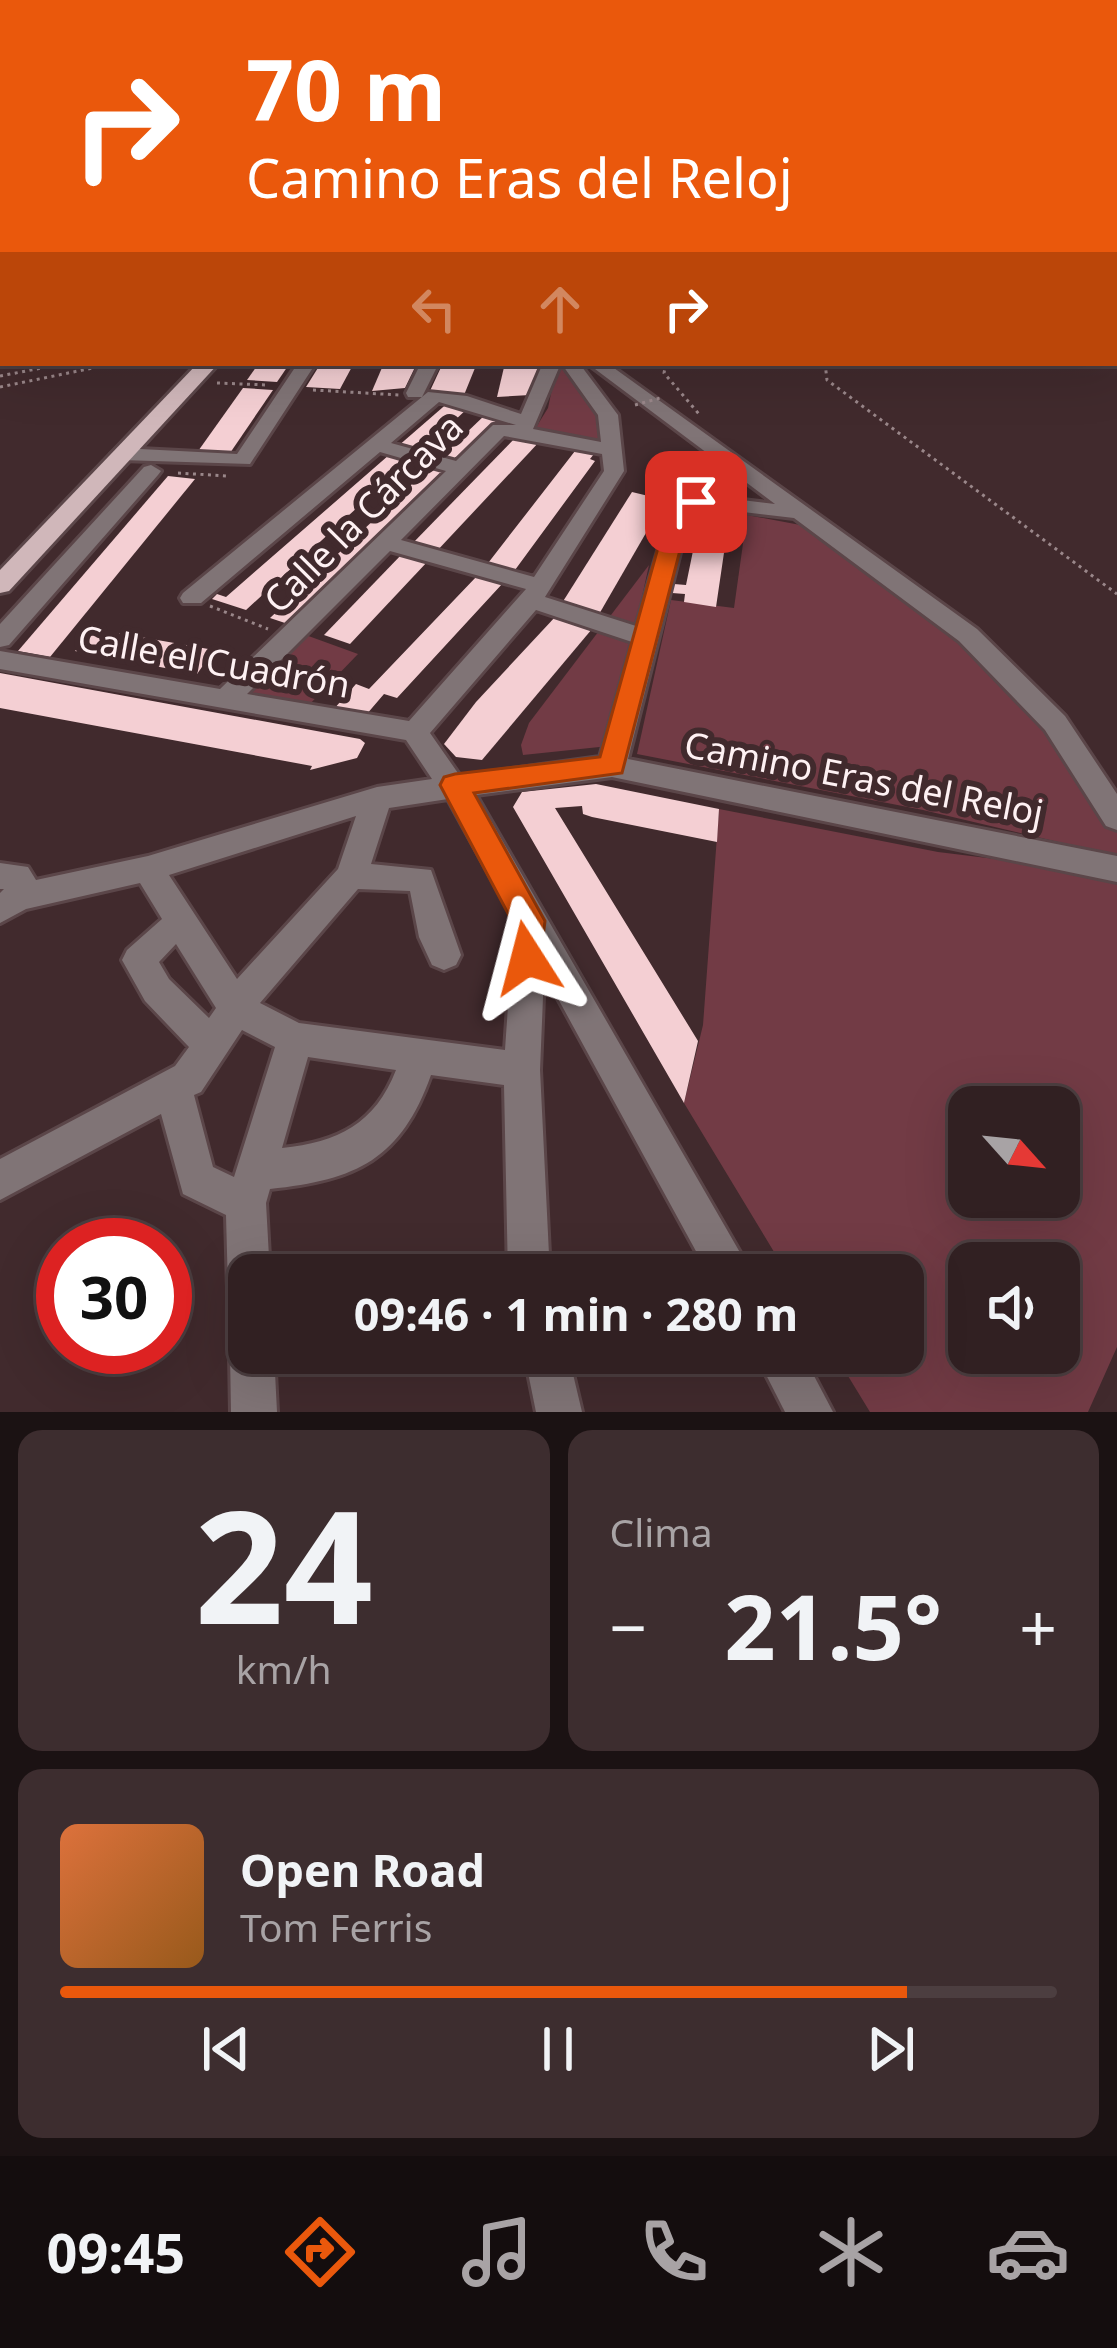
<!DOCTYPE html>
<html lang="es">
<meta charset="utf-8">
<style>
:root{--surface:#312022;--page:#3d2d2f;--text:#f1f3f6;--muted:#a8a3a5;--line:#4c3e40;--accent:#ea580c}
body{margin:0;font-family:"Noto Sans",sans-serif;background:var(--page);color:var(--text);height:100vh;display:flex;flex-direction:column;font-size:45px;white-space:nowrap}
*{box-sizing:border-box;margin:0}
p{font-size:39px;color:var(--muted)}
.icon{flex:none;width:66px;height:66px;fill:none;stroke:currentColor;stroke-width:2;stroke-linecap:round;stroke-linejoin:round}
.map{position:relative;height:1412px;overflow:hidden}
.details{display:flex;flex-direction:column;gap:18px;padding:18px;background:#1b1213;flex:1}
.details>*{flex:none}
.guide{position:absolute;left:0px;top:0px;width:1119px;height:366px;box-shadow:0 12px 48px #0002,0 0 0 3px var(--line);background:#ea580c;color:#fff;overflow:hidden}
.needle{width:78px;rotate:117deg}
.tools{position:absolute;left:948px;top:1086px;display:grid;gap:24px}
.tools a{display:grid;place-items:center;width:132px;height:132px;border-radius:24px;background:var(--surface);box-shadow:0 12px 48px #0002,0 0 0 3px var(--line);font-size:60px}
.speed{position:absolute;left:36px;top:1218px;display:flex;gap:24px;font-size:60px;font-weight:700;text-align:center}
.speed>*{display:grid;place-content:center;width:156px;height:156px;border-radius:50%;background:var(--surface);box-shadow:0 12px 48px #0002,0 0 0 3px var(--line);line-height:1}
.speed .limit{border:18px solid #d22;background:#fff;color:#111}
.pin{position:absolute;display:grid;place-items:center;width:102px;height:102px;color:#fff;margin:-51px;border-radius:24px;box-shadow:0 6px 18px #0006}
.me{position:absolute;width:132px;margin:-66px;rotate:351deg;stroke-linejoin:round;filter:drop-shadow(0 0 9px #0008)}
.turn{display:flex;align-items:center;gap:42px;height:252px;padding:0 48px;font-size:54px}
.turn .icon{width:156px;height:156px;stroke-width:2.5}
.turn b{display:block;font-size:84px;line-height:102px}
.lanes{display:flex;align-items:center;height:114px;padding:0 48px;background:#0003;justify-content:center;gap:60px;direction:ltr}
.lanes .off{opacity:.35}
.big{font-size:90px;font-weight:700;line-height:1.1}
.details .card{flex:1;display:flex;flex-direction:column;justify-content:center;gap:18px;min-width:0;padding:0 42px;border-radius:24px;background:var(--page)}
.details .dial{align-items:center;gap:0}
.dial b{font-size:156px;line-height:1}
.song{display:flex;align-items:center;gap:36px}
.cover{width:144px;height:144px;border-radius:18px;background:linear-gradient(135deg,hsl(20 70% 55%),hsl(30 70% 35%))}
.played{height:12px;border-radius:6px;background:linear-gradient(90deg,var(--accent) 85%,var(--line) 85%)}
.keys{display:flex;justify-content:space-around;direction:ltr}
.heat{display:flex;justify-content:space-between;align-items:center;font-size:66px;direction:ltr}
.details .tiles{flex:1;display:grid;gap:18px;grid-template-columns:1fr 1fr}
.card:last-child{grid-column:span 2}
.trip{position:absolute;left:228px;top:1254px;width:696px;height:120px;border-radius:24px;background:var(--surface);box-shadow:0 12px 48px #0002,0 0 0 3px var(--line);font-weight:700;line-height:120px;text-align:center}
.tabs{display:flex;height:192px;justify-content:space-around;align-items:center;background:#140d0e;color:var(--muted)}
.tabs .icon{width:84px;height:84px}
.tabs .on{color:var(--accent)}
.tabs b{font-size:54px;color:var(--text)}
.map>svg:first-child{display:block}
</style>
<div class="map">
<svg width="1117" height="1412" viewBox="0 0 1117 1412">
<rect width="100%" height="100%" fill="#412a2d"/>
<g fill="#723b45" fill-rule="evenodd">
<polygon points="557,365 562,365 605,421 604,443 535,429 548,408"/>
<polygon points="747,515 811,527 967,637 1052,724 1117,827 1117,856 923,810 637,754 671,600 734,608"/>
<polygon points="649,565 609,746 523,755 521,745 529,723"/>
<polygon points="303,634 358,654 306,708 240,695"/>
<path d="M719,809l219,43 179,22v473l-29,65h-218l-36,-59h69v-78h-115l-104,-172 19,-78zM969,1107h90v90h-90zM969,1263h90v90h-90z"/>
</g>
<g fill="#f4cfd3">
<polygon points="259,363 290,363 277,382 247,380"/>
<polygon points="321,363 354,363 340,389 306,387"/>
<polygon points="384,363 417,363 405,388 372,391"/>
<polygon points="443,363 477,363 464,395 429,393"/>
<polygon points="505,363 539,363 530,395 497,397"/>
<polygon points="243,388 273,390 228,456 196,454"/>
<polygon points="450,401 469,407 420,453 397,447"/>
<polygon points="486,414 496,421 455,462 440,458"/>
<polygon points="518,435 540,441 435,553 411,545"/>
<polygon points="575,451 594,454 590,459 595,461 515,570 485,567"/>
<polygon points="389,455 411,458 246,610 212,599 217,594 226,597"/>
<polygon points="433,464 445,467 445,472 288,624 270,618"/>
<polygon points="168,476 195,479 50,657 18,651"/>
<polygon points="632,492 665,500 598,616 562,603"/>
<polygon points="702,507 730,512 716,607 684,602 685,594 672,593 674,584 686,585"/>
<polygon points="403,553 428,561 350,644 324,635"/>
<polygon points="477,576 503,583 397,698 384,694 366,715 333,710 356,684 369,689"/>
<polygon points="556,616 592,629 482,760 456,757 444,744 476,702"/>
<polygon points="95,629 214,650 197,674 75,651"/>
<polygon points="0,673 360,739 365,743 357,758 310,770 312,766 0,708"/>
<polygon points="596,784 719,809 717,842 592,817 583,814 582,806 555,808 698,1041 684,1103 513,807 522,792"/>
</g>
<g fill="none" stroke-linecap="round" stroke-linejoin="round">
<g stroke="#5b4649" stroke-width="6">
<g id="minor">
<polygon points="298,363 316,363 250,464 121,460 111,454 121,448 237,454"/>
<polygon points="421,363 439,363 422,397 408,397 406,393"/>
<path d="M543,363h18l-28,66 68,13 -3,-27 -37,-52h18l39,52 6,56 -79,126 91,29 36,-123 38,-7 65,8 -188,-141h20l370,266 88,87 52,78v36l-11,-4 -61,-96 -86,-89 -165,-123 -84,-10 -20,5 -62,246 489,97v26l-505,-105 -136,18 277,480h-44l-165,-302 -4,97 10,205h-42l-4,-190 -73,-10c-30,84 -74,105 -161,114l-4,14 4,72h-21v34l-15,-6 -6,-15 -2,-73 -43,-21 -22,-80 -161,86v-41l175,-93 14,-19 -44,-46 -23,-41 5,-10 35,-31 -22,-36 -114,26 -26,14v-30l4,-4h-4v-26l28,4 8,13 112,-24 229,-69 55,-8 -26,-39 -406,-71v-18l220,38 226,-218 -66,-19 -179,151h-18l-3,-5 3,-5 245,-201 39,4 54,18zM439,402l77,23h-23l-37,36 -65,-18zM504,436l98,18 2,17 -70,106 -133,-37zM390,551l136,38 -117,132 -162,-27zM536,610l96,32 -32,115 -140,19 -30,-43zM448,799l66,120 -9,131 -206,-27 -39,-20 98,-114 52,2 9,46 13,28 12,5 12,-5 5,-10 -30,-85 -60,-6 18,-56zM356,816l-18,53 -101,110 -68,-104zM176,944l40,64 -7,10 -40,-39 -10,-17zM242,1030l33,17 -41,130 -21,-10 -19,-72 7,-3zM308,1057l88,13c-21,54 -58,72 -114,78z"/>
<polygon points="151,465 161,471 158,475 9,645 0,647 0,624 144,467"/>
<polygon points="249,1332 249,1353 274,1353 277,1412 231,1412 230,1353 236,1337"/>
<polygon points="524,1353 568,1353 582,1412 536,1412"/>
<polygon points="755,1353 802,1353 833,1412 785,1412"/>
</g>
</g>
<g stroke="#5b4649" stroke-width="6">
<polygon id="major" points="198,363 219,363 9,591 0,593 0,570"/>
</g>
<g stroke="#9a878a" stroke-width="3" stroke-dasharray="3 4.5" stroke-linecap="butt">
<polyline points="666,363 664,373 699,414"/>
<polyline points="825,363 827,380 1117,594"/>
<polyline points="0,376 68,363"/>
<polyline points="217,383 268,385"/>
<polyline points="0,387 117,363"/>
<polyline points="313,390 399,395"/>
<polyline points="178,473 227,476"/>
<polyline points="210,606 268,629"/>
</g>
<use href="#minor" fill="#807476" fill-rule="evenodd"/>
<use href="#major" fill="#d0b7ba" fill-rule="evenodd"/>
<polyline stroke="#9a878a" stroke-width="3" stroke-dasharray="3 4.5" stroke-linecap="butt" points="635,405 660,398"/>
</g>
<linearGradient id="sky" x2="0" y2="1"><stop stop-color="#241719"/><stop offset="0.47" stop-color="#544a57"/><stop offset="1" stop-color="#544a57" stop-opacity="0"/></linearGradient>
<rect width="1117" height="377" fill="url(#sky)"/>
<polygon fill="#ea580c" stroke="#983908" stroke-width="3" points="696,495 707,502 690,512 622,773 474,793 545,921 539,968 527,973 515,968 510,958 512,921 440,785 444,777 455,774 600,757 669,508"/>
<g text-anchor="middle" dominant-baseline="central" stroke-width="12" stroke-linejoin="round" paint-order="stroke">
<g font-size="36" fill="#fef1f3" stroke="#412a2d">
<text transform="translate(363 513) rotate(-45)">Calle la Cárcava</text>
<text transform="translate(214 661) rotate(10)">Calle el Cuadrón</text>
<text transform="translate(864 778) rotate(11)">Camino Eras del Reloj</text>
</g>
</g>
</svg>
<div class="tools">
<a><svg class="needle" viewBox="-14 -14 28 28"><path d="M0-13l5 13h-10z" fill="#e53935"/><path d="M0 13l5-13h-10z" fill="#a8a3a5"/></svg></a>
<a><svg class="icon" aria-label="sound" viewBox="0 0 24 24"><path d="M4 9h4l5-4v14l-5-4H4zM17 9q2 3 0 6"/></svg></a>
</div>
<div class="speed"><div class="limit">30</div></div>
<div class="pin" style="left:696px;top:502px;background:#d93025"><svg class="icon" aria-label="arrive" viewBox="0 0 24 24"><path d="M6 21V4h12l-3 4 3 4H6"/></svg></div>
<svg class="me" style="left:527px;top:958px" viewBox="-20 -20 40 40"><path d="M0-17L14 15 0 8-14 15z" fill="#ea580c" stroke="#fff" stroke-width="4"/></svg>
<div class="trip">09:46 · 1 min · 280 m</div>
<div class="guide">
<div class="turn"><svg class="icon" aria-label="right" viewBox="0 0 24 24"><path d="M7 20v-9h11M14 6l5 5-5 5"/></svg><div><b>70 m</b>Camino Eras del Reloj</div></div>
<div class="lanes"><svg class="icon off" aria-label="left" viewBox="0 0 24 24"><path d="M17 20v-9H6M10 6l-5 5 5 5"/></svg><svg class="icon off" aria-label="ahead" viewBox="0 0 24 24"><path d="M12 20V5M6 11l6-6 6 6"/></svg><svg class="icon" aria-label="right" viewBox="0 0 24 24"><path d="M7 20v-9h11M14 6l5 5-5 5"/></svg></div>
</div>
</div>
<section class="details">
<div class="tiles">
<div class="card dial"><b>24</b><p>km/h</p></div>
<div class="card"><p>Clima</p>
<div class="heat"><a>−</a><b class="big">21.5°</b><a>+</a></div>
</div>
<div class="card">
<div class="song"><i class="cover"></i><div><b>Open Road</b><p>Tom Ferris</p></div></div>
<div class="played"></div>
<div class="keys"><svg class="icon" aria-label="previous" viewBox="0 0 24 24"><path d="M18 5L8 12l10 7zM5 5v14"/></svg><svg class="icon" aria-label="pause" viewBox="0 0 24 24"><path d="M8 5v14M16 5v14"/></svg><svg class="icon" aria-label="next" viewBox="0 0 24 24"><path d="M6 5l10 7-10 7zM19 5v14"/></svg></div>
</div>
</div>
</section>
<nav class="tabs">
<b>09:45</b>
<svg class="icon on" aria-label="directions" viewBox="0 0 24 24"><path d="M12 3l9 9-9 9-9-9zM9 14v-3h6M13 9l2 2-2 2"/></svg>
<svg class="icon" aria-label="music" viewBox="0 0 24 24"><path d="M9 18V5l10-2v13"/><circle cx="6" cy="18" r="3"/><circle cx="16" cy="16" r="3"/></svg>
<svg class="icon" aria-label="phone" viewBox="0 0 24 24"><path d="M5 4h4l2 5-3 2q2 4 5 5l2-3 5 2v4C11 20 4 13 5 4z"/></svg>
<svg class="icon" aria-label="climate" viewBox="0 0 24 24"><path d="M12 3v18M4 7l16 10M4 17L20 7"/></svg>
<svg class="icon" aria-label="car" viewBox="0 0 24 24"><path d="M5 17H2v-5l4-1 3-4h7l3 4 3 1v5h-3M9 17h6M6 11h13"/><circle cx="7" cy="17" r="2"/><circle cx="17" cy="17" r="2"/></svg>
</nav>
